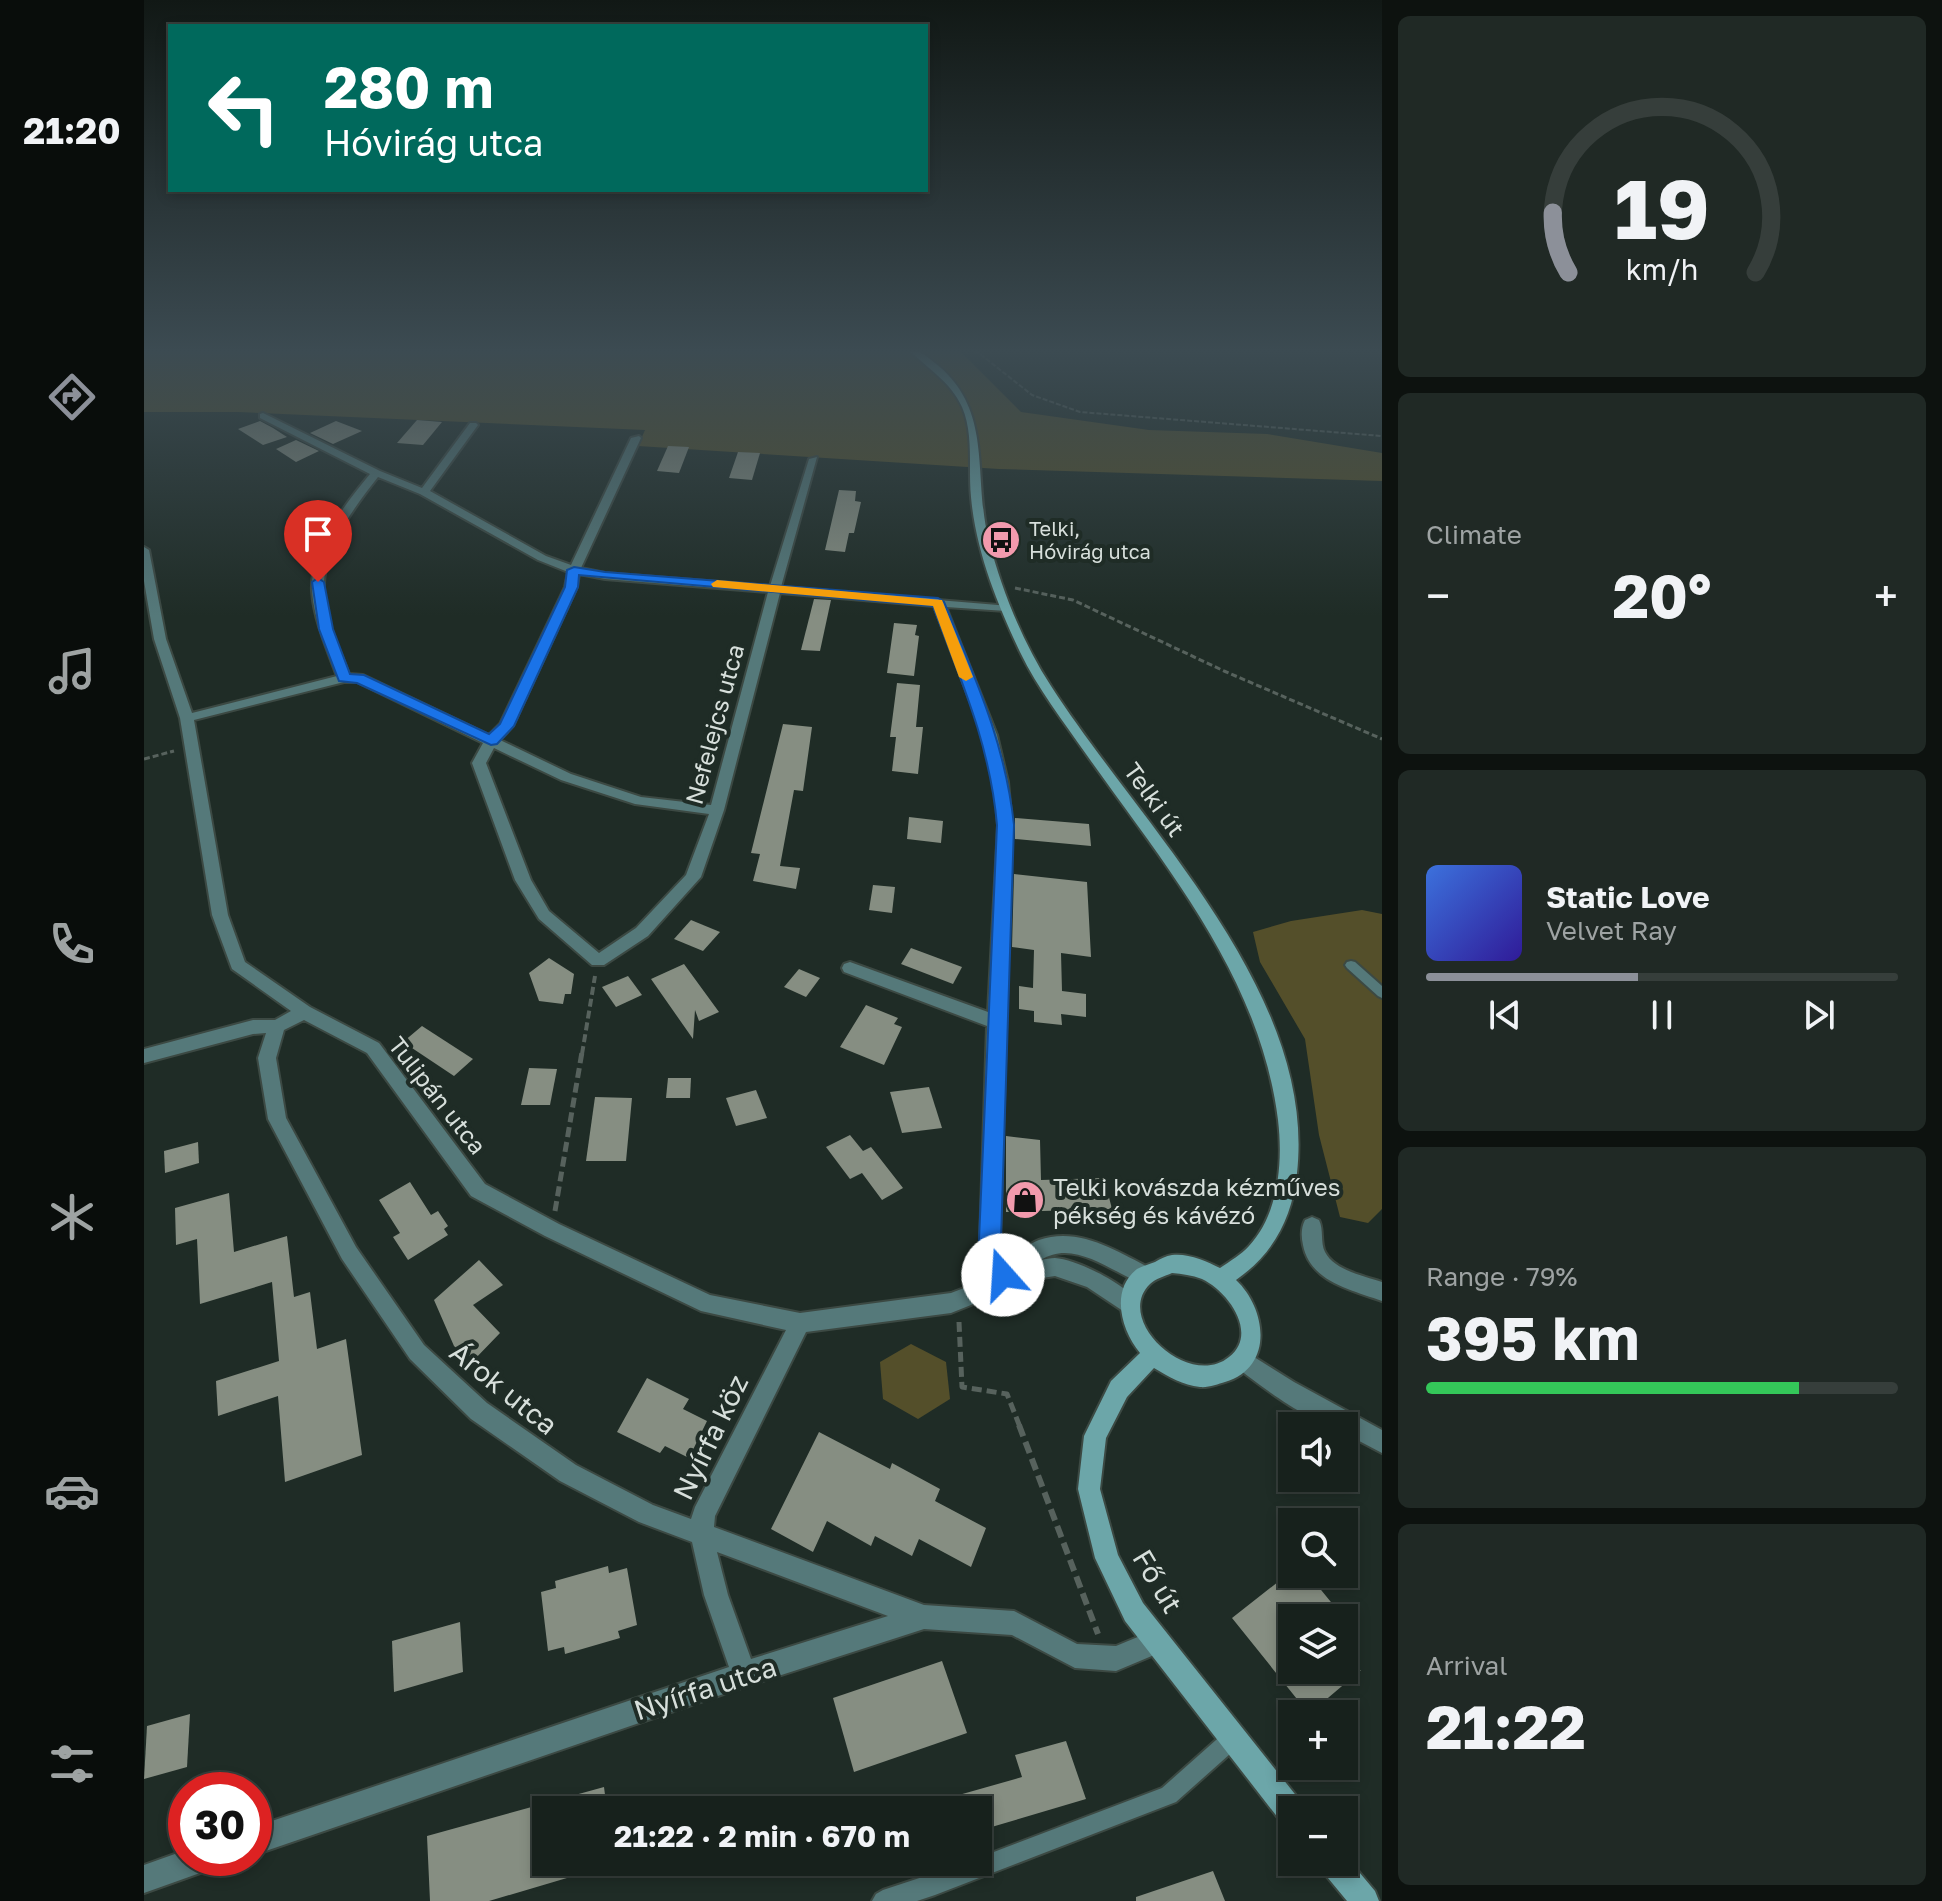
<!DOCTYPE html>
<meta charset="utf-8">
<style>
:root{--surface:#17211c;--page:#202925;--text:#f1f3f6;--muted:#9ea3a3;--line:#363e3b;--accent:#8c9099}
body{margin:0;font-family:"Golos Text",sans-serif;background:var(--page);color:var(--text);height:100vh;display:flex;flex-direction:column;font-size:30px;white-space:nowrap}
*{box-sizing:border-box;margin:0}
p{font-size:26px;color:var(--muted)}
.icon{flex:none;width:44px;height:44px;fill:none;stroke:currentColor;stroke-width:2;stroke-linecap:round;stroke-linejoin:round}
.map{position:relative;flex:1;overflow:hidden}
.side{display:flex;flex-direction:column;gap:16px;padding:16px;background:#0d120f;width:560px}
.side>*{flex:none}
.banner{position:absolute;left:24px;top:24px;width:760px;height:168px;border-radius:0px;box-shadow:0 4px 12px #0003,0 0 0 2px var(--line);background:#00695c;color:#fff;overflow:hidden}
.tools{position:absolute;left:1134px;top:1412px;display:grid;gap:16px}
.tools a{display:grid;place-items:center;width:80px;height:80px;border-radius:0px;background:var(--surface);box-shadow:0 4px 12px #0003,0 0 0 2px var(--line);font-size:40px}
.speed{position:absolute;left:24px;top:1772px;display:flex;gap:16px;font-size:40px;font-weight:700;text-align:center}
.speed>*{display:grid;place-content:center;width:104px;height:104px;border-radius:50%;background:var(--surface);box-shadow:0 4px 12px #0003,0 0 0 2px var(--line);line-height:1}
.speed .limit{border:12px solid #d22;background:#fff;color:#111}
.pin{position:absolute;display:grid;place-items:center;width:68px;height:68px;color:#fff;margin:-82px -34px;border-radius:50% 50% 50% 0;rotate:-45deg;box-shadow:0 0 8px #0007}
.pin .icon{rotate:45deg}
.me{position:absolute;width:88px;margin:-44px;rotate:341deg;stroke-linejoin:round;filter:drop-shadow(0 0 6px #0008)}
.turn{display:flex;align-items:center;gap:28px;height:168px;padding:0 24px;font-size:36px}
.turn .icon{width:104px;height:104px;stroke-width:2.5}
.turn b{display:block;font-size:56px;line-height:68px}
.big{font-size:60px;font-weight:700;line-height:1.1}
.side .card{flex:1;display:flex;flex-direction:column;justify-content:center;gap:12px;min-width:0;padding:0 28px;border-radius:12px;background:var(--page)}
.side .dial{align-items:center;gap:0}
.dial svg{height:208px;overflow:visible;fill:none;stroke:var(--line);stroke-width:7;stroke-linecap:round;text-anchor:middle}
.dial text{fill:var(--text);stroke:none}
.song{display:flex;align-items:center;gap:24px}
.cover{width:96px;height:96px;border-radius:12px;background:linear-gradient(135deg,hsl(220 70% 55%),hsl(250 70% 35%))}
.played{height:8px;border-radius:4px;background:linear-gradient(90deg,var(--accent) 45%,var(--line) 45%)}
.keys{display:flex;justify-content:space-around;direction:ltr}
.heat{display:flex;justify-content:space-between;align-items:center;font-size:44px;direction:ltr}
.charge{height:12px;border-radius:6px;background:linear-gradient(90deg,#34c759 79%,var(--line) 0)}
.trip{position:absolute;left:388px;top:1796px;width:460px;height:80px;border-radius:0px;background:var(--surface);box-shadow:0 4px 12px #0003,0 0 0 2px var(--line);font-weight:700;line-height:80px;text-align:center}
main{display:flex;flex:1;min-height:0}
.tab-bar{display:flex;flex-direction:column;width:144px;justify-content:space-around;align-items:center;background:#090d0b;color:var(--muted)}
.tab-bar .icon{width:56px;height:56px}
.tab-bar .selected{color:var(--accent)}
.tab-bar b{font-size:36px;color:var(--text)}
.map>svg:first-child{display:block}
</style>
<main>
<nav class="tab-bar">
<b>21:20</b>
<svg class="icon selected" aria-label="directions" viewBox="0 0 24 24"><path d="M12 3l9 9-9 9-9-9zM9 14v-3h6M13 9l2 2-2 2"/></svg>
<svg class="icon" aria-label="music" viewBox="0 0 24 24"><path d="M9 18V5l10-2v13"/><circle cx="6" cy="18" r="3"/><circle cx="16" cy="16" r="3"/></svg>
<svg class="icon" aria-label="phone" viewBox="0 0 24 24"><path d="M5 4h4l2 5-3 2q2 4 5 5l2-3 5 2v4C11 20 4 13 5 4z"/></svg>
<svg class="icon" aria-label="climate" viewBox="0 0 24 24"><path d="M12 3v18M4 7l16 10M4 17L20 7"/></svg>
<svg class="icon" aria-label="car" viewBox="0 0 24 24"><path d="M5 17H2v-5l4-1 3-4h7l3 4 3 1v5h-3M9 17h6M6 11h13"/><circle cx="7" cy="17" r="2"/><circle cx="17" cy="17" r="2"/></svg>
<svg class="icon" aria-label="filters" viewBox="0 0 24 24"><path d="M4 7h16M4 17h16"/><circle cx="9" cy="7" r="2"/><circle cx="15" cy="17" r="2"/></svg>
</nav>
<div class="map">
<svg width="1238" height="1901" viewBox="0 0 1238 1901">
<rect width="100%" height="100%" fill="#1f2c26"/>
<g fill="#544f2a">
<polygon points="0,350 815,350 877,412 1005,430 1123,434 1238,453 1238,481 855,469 494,446 501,430 94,412 0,412"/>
<polygon points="1218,910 1238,914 1238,1209 1224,1223 1196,1217 1175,1135 1161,1039 1116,962 1109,932 1147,921"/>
<polygon points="767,1344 802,1362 806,1399 774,1419 739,1399 736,1362"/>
</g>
<g fill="#868e82">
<polygon points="273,420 298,422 279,445 253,443"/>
<polygon points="116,421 129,428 143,437 119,445 94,429"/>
<polygon points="192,421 218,431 189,444 166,433"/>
<polygon points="152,440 175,451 152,462 132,449"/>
<polygon points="524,446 545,447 535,473 513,471"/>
<polygon points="594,452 616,453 608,480 585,478"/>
<polygon points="695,490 712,491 711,501 717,502 710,533 705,533 701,552 681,550"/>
<polygon points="670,599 687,600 676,651 657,650"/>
<polygon points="750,623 773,625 771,635 775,636 770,676 743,673"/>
<polygon points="753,683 776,685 772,727 779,727 774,774 748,771 752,737 746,737"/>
<polygon points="639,724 668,727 659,791 650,790 636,866 656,868 652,889 609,881 616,854 607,853"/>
<polygon points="765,817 799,821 797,843 763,839"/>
<polygon points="871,818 945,824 947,846 871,839"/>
<polygon points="870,874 943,882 947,957 917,953 918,991 942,994 942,1017 917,1014 918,1025 890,1022 890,1011 875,1009 875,986 889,988 890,950 868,947"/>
<polygon points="729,885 751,887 748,913 725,910"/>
<polygon points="547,920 576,932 559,951 530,939"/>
<polygon points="767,948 818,967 809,984 757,964"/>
<polygon points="405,958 430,974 427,994 421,994 419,1004 395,1001 385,973"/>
<polygon points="540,964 575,1012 555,1021 551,1010 549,1039 507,979"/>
<polygon points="655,969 676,978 662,997 640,987"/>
<polygon points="484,976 498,995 472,1007 458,987"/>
<polygon points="722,1005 754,1018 750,1024 758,1027 740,1065 696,1047"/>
<polygon points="278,1026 329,1059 310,1076 259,1042"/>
<polygon points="385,1068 413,1069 406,1105 377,1105"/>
<polygon points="524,1078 547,1078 546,1098 522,1098"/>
<polygon points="785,1087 798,1128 758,1133 746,1092"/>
<polygon points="612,1090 623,1118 592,1126 582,1098"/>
<polygon points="451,1097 488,1098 482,1161 442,1161"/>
<polygon points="706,1135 719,1151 727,1147 759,1188 738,1200 718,1173 706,1179 682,1147"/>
<polygon points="862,1136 896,1140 897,1180 960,1178 968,1209 862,1212"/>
<polygon points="54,1142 55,1163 21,1173 20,1151"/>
<polygon points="266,1182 287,1215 294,1211 304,1226 300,1229 304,1235 264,1260 249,1237 256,1233 235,1200"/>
<polygon points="85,1193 90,1252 143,1236 150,1297 166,1292 173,1349 202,1339 218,1455 141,1482 134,1396 74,1416 72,1381 135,1361 128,1282 56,1304 53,1239 32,1245 31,1208"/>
<polygon points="335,1260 359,1285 329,1305 356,1333 328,1362 310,1346 290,1300"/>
<polygon points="503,1378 545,1399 539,1409 563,1421 545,1458 521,1446 516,1453 473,1432"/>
<polygon points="675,1432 746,1469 748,1463 796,1489 791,1501 842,1528 827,1567 775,1539 768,1556 731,1536 727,1546 683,1521 669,1552 627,1529"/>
<polygon points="464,1566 465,1573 483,1568 493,1625 474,1631 476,1638 421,1654 420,1647 404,1651 397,1592 412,1588 411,1581"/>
<polygon points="1144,1574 1164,1574 1200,1618 1148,1618 1148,1670 1217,1670 1165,1714 1088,1618"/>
<polygon points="316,1622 319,1672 250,1692 248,1641"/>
<polygon points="798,1661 823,1733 710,1772 689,1698"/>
<polygon points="46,1714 43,1767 0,1779 3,1726"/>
<polygon points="922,1741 942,1799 834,1831 834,1810 784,1810 783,1804 878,1777 871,1755"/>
<polygon points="460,1787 463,1810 402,1810 402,1862 459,1862 460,1867 345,1901 286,1901 283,1836"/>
<polygon points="1069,1871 1081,1901 992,1901 992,1897"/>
</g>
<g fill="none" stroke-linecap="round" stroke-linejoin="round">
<g stroke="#3c4943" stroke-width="4">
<g id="lane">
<polygon points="1207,961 1211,962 1238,986 1238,998 1234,996 1203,968 1201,965 1203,962"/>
<polygon points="1088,1729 1095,1732 1098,1739 1095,1746 1032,1802 791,1895 773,1901 728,1901 732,1894 739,1890 824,1862 834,1862 834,1858 1018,1788 1081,1732"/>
</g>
</g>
<g stroke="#3c4943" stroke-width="4">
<g id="street">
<path d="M119,413l117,58 42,17 48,-65h6l2,2 -48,66 116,65 25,9 60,-127 8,-2 2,2 -60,130 24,5 165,13 39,-127 8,-2 -36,130 229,19v4l-4,1 -60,-4 51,128 11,47 4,43 -12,415 8,21c9,-7 20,-17 31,-21 39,-14 78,11 111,28l3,7 -3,7 -7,2c-30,-11 -69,-46 -102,-24 5,-1 9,-2 14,-2 21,1 76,28 84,47l-3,7 -7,3 -42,-28 -32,-11 -45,7 -19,14 -40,16 -145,19 -91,184 -1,11 210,78 90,6 63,33 39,2 41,-17 9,3 3,9 -3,9 -50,21 -41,-3 -63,-33 -88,-6 -180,58 -490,168v-28l475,-160 -25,-72 -12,-53 -53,-20 -79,-41 -89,-62 -61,-60 -68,-100 -74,-140 -10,-61 8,-25 -13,1 -109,29v-14l109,-29h22l16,-9 -59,-42 -20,-54 -32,-197 -26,-79 -10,-58v-34l5,3 17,89 26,74 145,-37c-10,-27 -23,-56 -25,-85 -2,-42 33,-87 58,-117l-110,-56v-4zM234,477l42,17 118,66 30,12 -3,15 -65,137 -11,11 -126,-60 -14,-1c-11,-28 -27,-60 -25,-91 2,-38 31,-77 54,-106zM435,574l26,5 163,13 -57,213 -70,-8 -70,-23 -71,-34 13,-14 64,-139zM636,593l154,13 49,129 11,47 4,43 -10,187 -138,-50 -6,2 -2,4 2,4 143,54 -7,214 12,32 -15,11 -26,10 -151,20 -90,-18 -151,-71 -74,-40 -106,-141 -69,-36 -65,-45 -17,-47 -34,-195 150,-38h13l126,61 -11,20 43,117 24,39 53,46h12l44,-29 53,-59 23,-67zM350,748l67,32 74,24 74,10 -23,61 -50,53 -37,25 -50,-42 -18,-31 -45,-117zM160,1020l63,33 104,143 74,40 156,75 85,19 -91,177 -4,12 -38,-14 -77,-40 -89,-62 -63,-58 -68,-98 -70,-129 -10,-60 8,-28zM573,1552l171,64 -137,43 -23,-64z"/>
<path d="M1168,1217l7,3c5,10 1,22 6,32 9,18 39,24 57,30v19c-30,-11 -72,-19 -79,-56 -2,-9 -2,-17 2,-25z"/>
<path d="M1099,1350l51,32 88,48v23l-38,-20v-7c-34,0 -81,-39 -108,-59l-4,-7 4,-7z"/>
<polygon points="42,1850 42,1858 74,1858 70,1868 0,1893 0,1865"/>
</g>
</g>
<g stroke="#3c4943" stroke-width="4">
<g id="secondary">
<path d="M765,350c11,0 17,6 26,13 60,47 37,113 54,178 13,50 34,102 62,145 90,140 266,307 246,487 -5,46 -24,81 -61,107 31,29 38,88 -11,102 -7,2 -17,6 -25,5 -17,-2 -31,-10 -46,-19l-27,29 -21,41 -6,51 18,66 25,48 159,200 2,7h-12v16l-10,-3 -157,-202 -30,-63 -17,-69 6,-53 27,-55 29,-28c-19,-23 -30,-63 -3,-84 5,-3 13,-5 18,-7 5,-3 11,-6 17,-7 16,-2 34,6 48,13 10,-7 21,-13 29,-22 30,-32 34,-85 29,-126 -18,-143 -112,-253 -192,-366 -23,-33 -48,-65 -66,-102 -23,-49 -44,-100 -49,-155 -3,-29 3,-62 -9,-90 -12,-26 -34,-38 -53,-57zM1028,1273c10,1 20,2 30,6 26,12 57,55 27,78 -40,33 -116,-37 -79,-73 5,-5 15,-8 22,-11z"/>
<polygon points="1200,1854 1231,1891 1235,1901 1203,1901 1179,1872 1175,1862 1200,1862"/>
</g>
</g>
<polyline stroke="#57625d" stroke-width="2" stroke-dasharray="5 2" stroke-linecap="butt" points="831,350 888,395 936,412 1238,436"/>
<g stroke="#57625d" stroke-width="3" stroke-dasharray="6 3" stroke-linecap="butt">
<polyline points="871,588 929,600 1080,671 1238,739"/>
<polyline points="0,759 30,751"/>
</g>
<polyline stroke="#57625d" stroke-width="4" stroke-dasharray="8 4" stroke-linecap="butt" points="438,1054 451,976"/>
<g stroke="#57625d" stroke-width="5" stroke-dasharray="10 5" stroke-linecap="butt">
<polyline points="411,1211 438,1052"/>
<polyline points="815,1322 818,1387 863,1394 876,1427"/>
</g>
<polyline stroke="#57625d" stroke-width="6" stroke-dasharray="12 6" stroke-linecap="butt" points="875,1425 954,1634"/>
<use href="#lane" fill="#55797a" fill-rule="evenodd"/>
<use href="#street" fill="#55797a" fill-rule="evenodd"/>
<use href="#secondary" fill="#6ca6a9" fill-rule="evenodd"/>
</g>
<linearGradient id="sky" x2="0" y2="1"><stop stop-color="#111815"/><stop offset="0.57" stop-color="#3c4b52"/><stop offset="1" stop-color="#3c4b52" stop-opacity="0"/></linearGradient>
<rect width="1238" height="616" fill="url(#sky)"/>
<path fill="#1a73e8" stroke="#114b97" stroke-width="2" d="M430,567l31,5 333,26 6,4c31,76 61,140 70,223l-13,415 13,35 -3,8 -8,3 -8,-3 -16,-43 18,-415c-7,-80 -36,-145 -64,-219l-354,-31 -1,12 -64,139 -17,18 -6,1 -134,-62 -18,-2 -20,-52 -7,-47 6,-4 6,4 9,47 17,45 14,1 125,59 11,-10 65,-137 2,-17z"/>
<polygon fill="#f59e0b" points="573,580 798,600 829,677 822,681 815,677 789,606 569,587 567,584"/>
<defs>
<g id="bus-disc" transform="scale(2)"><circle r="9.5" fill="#f29aad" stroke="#1f2c26"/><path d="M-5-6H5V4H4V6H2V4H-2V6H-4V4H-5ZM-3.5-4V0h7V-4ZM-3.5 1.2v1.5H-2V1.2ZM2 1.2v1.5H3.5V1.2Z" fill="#111"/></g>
<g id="shop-disc" transform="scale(2)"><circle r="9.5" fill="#f29aad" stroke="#1f2c26"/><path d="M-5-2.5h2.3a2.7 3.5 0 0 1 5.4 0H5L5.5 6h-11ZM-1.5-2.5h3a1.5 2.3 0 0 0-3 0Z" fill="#111"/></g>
</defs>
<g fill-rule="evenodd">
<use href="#bus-disc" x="857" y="540"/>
<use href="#shop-disc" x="881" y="1200"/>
</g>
<g text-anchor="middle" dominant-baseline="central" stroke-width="8" stroke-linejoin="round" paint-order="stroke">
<g font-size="20" fill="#d7dfdb" stroke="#1f2c26" text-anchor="start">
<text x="885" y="528">Telki,<tspan x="885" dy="23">Hóvirág utca</tspan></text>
</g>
<g font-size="24" fill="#d7dfdb" stroke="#1f2c26">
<text transform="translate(570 724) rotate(-75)">Nefelejcs utca</text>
<text transform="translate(1011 799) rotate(54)">Telki út</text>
<text transform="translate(294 1095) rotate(52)">Tulipán utca</text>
</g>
<g font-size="24" fill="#d7dfdb" stroke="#1f2c26" text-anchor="start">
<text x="909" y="1186">Telki kovászda kézműves<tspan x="909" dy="28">pékség és kávézó</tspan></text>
</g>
<g font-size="28" fill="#d7dfdb" stroke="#1f2c26">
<text transform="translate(360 1388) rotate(39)">Árok utca</text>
<text transform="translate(566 1437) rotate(-64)">Nyírfa köz</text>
<text transform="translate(1014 1581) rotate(59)">Fő út</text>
<text transform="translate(561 1688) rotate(-18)">Nyírfa utca</text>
</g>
</g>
</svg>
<div class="tools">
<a><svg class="icon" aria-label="sound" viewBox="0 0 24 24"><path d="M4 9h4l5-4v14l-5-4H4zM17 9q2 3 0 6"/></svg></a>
<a><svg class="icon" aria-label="search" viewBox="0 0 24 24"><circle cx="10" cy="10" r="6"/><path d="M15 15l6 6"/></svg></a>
<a><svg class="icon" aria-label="layers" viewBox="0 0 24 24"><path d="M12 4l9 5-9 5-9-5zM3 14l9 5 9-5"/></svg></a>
<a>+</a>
<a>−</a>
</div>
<div class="speed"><div class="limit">30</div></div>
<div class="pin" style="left:174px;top:582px;background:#d93025"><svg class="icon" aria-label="arrive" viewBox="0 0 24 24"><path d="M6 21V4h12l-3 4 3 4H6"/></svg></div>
<svg class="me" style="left:859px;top:1275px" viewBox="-20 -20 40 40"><circle r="19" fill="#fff"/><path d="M0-13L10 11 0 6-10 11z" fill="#1a73e8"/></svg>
<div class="trip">21:22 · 2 min · 670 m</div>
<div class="banner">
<div class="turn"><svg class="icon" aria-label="left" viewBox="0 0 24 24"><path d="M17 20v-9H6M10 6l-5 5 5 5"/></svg><div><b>280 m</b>Hóvirág utca</div></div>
</div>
</div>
<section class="side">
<div class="card dial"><svg viewBox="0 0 100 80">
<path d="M14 69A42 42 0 1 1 86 69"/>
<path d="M14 69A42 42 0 0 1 8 46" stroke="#8c9099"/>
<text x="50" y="56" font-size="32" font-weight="700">19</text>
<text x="50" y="72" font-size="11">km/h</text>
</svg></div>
<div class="card"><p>Climate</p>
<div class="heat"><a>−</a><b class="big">20°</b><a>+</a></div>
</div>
<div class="card">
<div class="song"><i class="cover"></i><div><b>Static Love</b><p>Velvet Ray</p></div></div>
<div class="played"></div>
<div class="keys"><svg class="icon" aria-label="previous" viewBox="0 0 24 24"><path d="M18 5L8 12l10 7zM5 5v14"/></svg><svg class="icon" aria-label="pause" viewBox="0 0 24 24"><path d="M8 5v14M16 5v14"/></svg><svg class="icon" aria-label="next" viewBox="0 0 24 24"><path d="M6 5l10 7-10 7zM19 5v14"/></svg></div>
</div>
<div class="card"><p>Range · 79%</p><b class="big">395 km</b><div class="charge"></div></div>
<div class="card"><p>Arrival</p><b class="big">21:22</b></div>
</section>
</main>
